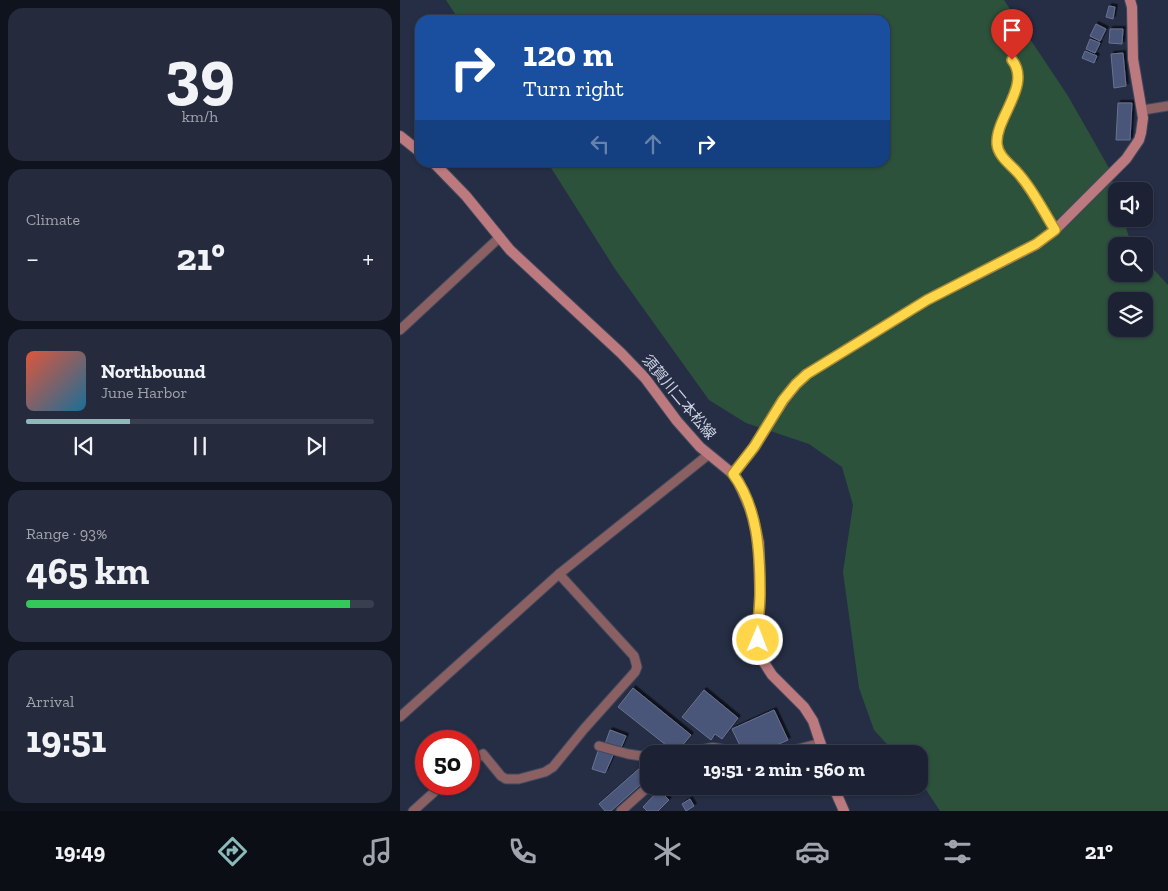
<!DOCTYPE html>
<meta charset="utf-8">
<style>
:root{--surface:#1c2234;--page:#252a3c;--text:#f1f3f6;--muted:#a0a4ac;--line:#3a3f4f;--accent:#8bbbb9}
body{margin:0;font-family:"Zilla Slab","Noto Sans JP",serif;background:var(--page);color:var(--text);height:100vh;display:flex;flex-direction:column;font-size:19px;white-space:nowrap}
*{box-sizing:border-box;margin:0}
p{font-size:16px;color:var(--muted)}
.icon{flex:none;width:28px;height:28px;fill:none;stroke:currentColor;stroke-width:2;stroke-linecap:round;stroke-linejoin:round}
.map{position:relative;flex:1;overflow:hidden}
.details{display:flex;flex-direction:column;gap:8px;padding:8px;background:#0f131d;width:400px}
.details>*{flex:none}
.hud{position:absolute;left:15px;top:15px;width:475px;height:152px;border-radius:15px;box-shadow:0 1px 4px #0004,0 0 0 1px var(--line);background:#1a4fa0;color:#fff;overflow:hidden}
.buttons{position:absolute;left:708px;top:182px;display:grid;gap:10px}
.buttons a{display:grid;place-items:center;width:45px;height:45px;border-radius:10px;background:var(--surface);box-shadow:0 1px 4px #0004,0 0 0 1px var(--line);font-size:25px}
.speed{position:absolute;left:15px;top:730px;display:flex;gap:10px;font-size:25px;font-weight:700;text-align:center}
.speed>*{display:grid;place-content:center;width:65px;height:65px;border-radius:50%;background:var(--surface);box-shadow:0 1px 4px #0004,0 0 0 1px var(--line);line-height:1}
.speed .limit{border:8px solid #d22;background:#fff;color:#111}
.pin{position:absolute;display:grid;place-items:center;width:42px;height:42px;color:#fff;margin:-51px -21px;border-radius:50% 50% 50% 0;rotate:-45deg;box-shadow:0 0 5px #0007}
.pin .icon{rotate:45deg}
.me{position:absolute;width:55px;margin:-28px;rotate:1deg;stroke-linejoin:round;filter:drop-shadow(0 0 4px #0008)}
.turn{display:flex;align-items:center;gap:18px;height:105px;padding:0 25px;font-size:22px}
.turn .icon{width:65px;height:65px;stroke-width:2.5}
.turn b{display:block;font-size:35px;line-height:42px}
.lanes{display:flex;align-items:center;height:48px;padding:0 25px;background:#0003;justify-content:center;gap:25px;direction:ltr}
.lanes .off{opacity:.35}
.big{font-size:38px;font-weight:700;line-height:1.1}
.details .widget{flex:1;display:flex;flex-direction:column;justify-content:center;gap:8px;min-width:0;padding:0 18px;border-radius:15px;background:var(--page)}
.details .dial{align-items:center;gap:0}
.dial b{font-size:65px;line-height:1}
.song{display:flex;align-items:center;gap:15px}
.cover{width:60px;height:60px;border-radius:8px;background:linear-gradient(135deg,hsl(10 70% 55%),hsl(200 70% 35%))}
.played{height:5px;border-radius:2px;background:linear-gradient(90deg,var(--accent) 30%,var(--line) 30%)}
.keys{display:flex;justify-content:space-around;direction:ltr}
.heat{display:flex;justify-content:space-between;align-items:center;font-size:28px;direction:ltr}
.charge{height:8px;border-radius:4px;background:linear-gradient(90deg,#34c759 93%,var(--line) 0)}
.trip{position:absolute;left:240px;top:745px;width:288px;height:50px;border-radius:15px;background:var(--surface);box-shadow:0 1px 4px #0004,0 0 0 1px var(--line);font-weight:700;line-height:50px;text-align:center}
.tab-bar{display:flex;height:80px;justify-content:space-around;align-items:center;background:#0b0e15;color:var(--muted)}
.tab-bar .icon{width:35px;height:35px}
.tab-bar .current{color:var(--accent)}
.tab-bar b{font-size:22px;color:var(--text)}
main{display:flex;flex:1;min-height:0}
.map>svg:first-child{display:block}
</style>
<main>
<section class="details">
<div class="widget dial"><b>39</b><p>km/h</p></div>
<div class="widget"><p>Climate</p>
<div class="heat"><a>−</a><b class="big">21°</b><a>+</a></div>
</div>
<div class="widget">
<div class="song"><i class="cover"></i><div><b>Northbound</b><p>June Harbor</p></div></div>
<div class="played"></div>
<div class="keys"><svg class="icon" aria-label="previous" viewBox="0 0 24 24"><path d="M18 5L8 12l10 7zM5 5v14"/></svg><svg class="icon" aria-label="pause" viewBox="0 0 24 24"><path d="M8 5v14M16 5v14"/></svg><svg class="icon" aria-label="next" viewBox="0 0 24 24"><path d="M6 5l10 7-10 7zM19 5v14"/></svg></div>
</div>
<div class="widget"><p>Range · 93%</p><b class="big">465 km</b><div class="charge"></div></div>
<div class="widget"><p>Arrival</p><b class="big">19:51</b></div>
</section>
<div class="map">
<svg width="768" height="811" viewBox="0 0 768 811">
<defs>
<filter id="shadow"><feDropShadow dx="2.5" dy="-2.5" stdDeviation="0" flood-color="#0009"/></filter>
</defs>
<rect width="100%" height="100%" fill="#262e45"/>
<path fill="#2c523b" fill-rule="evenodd" d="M46,0h558l64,96 41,72 7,27v24h7l9,27h-16v28h28v-15l24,26v526h-228l-21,-32v-25h-23l-22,-24 -15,-42 -16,-116 10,-67 -11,-38 -33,-23 -63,-21 -37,-23 -94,-131 -67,-106 337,-1v-142h-426zM716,301h28v28h-28z"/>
<g fill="#485479" stroke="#6a738e" filter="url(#shadow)">
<polygon points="709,6 715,7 713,19 706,17"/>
<polygon points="696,24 706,29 700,41 690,36"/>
<polygon points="710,29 723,29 722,44 709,43"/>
<polygon points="690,39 700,43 695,53 686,49"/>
<polygon points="685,51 697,56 694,63 682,58"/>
<polygon points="723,53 726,86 714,88 711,54"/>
<polygon points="718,103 732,103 730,140 716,140"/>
<polygon points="233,688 291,735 276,753 218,707"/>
<polygon points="304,690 338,718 322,739 315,734 311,740 282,717"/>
<polygon points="374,710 388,740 356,754 354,754 350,746 342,750 332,729"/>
<polygon points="210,730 226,736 220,750 205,744"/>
<polygon points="199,748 214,753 205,773 192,769"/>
<polygon points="241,767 249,777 211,811 205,811 199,804"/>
<polygon points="260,786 281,786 273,795 269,791 266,795 259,788"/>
<polygon points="259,790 269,800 258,811 247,811 243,807"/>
<polygon points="290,799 294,806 286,811 282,804"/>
</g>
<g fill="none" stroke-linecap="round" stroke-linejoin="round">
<g stroke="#41495e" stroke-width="11">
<g id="street">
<path d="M612,60c20,25 -17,58 -15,84 1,12 13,20 20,28 16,17 26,39 38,58"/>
<polyline points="743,110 768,106"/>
<polyline points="0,330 100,237"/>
<polyline points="0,717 159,574 308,455"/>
<polyline points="199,746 228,754 249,757"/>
<path d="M294,754c16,-9 24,-8 40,0"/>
<polyline points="379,754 421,743"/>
<polyline points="69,763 83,754 101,776 106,779 119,779 145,772 153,767 184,729 235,672 237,667 234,656 159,574"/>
<polyline points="13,811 43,784"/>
<polyline points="221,811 249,786"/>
</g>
</g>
<g stroke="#41495e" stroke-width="12">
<g id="secondary">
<polyline points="0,136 20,152"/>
<polyline points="33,162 66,196 110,250 221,353 245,378 277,421 300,447 333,474 338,481 351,511 359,543 360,594 358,630 363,661 372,675 404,707 413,721 424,754"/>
<path d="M333,474c7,-9 15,-18 22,-28 16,-25 29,-51 52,-72l120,-74 109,-55 19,-15 71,-71 13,-19 2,-7 2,-15 -10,-59 -1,-52 -2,-7"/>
<polyline points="433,786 444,811"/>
</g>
</g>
<use href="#street" stroke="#8a6062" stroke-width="9"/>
<use href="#secondary" stroke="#bc7a7e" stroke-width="10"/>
</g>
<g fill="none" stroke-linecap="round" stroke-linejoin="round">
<g stroke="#a68a30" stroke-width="12">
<path id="route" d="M358,640c-1,-16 2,-31 2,-47 0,-41 -2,-85 -27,-119l21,-27 29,-47 13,-16 11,-10 120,-74 109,-56 19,-14c-12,-19 -22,-41 -38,-58 -7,-8 -19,-16 -20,-28 -2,-26 35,-59 15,-84"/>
</g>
<use href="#route" stroke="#ffd54a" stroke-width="9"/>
</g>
<g text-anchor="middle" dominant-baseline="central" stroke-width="5" stroke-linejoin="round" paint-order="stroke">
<g font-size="15" fill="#cfd4e3" stroke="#262e45">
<text transform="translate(279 397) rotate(50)">須賀川二本松線</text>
</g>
</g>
</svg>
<div class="buttons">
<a><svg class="icon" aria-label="sound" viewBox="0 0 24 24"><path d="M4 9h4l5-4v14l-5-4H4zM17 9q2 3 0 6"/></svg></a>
<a><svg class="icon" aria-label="search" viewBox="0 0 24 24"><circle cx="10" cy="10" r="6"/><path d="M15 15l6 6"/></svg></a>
<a><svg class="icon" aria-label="layers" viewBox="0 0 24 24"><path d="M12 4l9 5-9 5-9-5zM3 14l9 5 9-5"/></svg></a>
</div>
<div class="speed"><div class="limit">50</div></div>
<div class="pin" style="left:612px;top:60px;background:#d93025"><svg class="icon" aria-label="arrive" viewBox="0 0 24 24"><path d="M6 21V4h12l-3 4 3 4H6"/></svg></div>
<svg class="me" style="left:358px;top:640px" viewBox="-20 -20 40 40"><circle r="17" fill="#ffd54a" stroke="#fff" stroke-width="3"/><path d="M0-11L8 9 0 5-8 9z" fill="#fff"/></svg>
<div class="trip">19:51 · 2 min · 560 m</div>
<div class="hud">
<div class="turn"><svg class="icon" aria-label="right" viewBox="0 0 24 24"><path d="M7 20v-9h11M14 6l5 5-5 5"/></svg><div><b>120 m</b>Turn right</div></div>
<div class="lanes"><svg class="icon off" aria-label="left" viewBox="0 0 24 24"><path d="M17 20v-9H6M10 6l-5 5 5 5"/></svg><svg class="icon off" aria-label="ahead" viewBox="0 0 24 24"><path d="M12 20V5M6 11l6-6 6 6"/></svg><svg class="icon" aria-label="right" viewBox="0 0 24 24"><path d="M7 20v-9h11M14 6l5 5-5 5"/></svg></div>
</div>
</div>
</main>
<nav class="tab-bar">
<b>19:49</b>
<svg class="icon current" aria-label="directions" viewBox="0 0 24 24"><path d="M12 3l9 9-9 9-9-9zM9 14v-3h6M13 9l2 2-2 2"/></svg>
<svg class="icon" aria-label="music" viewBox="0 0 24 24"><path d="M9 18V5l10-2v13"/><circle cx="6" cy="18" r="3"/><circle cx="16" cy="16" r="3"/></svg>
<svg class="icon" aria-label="phone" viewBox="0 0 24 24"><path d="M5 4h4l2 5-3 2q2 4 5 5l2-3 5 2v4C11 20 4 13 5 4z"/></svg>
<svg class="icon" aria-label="climate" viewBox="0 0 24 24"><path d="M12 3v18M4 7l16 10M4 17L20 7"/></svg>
<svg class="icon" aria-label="car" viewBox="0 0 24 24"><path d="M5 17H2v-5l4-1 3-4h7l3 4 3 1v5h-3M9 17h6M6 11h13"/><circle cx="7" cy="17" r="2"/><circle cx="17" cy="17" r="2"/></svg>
<svg class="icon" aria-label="filters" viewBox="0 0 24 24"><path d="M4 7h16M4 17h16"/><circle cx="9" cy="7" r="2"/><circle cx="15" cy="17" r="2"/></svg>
<b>21°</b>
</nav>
